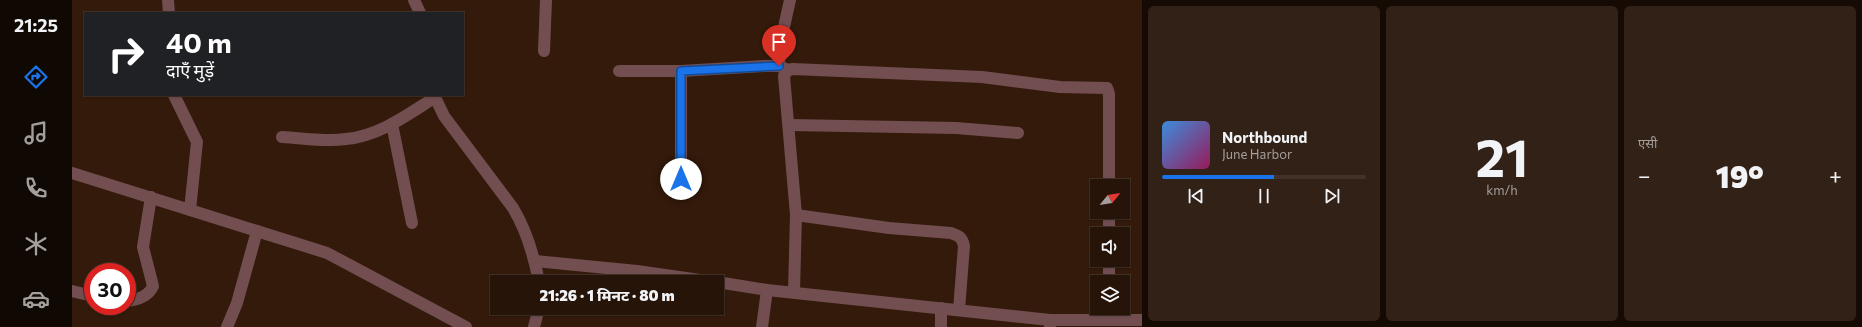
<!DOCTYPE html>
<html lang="hi">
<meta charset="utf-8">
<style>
:root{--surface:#261408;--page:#322116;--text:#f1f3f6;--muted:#a49e9c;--line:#423329;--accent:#1a73e8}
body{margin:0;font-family:Commissioner,"Noto Sans Devanagari",sans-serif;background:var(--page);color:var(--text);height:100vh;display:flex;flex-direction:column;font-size:15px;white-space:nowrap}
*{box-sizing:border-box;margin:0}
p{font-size:13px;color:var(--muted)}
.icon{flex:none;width:22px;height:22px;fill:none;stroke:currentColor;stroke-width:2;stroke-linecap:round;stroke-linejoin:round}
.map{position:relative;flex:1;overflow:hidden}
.side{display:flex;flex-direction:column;gap:6px;padding:6px;background:#150b04;width:720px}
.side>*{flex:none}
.guide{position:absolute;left:12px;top:12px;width:380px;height:84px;border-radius:0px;box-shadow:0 1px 3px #0004,0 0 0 1px var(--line);background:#202124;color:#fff;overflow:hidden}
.needle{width:26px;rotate:60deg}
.controls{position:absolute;left:1018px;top:179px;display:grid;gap:8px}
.controls a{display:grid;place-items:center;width:40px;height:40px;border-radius:0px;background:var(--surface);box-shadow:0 1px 3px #0004,0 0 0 1px var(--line);font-size:20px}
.speed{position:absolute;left:12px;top:263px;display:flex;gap:8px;font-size:20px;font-weight:700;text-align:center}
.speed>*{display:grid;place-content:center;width:52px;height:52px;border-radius:50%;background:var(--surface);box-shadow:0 1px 3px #0004,0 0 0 1px var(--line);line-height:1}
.speed .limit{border:6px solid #d22;background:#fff;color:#111}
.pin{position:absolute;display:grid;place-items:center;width:34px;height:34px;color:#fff;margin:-41px -17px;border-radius:50% 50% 50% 0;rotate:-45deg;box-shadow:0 0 4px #0007}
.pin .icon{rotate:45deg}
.me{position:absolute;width:44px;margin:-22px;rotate:0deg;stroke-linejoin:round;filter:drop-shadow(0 0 3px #0008)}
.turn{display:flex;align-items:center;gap:14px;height:84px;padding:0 16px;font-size:18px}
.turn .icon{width:52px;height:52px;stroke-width:2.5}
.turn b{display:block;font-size:28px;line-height:34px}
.big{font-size:30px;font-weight:800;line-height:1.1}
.side .widget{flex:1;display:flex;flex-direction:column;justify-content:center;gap:6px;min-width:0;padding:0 14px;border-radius:6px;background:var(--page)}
.side .dial{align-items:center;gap:0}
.dial b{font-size:52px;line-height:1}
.song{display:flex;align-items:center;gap:12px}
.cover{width:48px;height:48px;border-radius:6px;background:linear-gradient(135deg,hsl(210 70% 55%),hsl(330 70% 35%))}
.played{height:4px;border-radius:2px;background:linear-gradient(90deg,var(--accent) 55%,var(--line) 55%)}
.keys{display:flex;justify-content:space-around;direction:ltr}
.heat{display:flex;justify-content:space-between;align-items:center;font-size:22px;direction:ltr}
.side .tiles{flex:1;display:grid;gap:6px;grid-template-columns:repeat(3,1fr)}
.trip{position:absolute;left:418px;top:275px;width:234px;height:40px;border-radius:0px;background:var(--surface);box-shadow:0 1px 3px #0004,0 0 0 1px var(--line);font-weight:800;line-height:40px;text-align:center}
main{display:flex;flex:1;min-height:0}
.tabs{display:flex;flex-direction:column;width:72px;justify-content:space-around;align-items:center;background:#0f0803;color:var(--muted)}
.tabs .icon{width:28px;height:28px}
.tabs .selected{color:var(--accent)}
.tabs b{font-size:18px;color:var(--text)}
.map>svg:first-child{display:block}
</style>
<main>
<nav class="tabs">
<b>21:25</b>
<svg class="icon selected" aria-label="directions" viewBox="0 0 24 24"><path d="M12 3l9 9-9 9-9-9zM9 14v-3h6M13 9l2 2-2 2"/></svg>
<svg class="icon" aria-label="music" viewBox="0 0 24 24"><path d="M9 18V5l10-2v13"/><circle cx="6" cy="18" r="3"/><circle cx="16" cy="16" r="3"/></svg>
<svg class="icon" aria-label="phone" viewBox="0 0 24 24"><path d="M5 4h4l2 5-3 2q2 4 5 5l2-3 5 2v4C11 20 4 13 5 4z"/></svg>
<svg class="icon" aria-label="climate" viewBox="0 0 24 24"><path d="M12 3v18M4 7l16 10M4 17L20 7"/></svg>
<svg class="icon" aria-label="car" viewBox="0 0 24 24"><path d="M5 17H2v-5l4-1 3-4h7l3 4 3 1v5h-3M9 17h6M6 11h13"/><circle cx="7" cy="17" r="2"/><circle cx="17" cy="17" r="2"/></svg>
</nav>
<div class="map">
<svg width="1070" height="327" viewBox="0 0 1070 327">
<rect width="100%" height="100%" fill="#331a0a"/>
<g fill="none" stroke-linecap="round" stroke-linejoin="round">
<g stroke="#724e51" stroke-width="12">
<polyline points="96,0 97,13"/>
<polyline points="342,0 348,13"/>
<polyline points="472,51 474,0"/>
<polyline points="707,66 708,45 718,0"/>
<polyline points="547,71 609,71 693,66 707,66 716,70"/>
<polyline points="102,95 125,142 118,210"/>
<path d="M362,95l10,21 69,92c14,23 21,48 26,74"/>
<polyline points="320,124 340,223"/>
<polyline points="717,125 884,128 946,133"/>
<path d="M210,137c21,1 43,5 64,2 33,-3 61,-24 88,-41"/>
<polyline points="0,173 255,253 394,327"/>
<polyline points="609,179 609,71"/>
<path d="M724,215l93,13 62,5c8,3 11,4 13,13l-5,64"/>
<polyline points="1037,234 1037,212"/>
<polyline points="463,261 565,271 642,282"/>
<polyline points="645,282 695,290 978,320 978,327"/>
<polyline points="1037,282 1037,260"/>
<polyline points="0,291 21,296"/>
<polyline points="722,292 724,215 712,76 716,70 721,69 910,77 988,87 1035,88 1037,94 1037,186"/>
<path d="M55,301c10,-1 22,-5 26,-15l-10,-39 8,-50"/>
<polyline points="978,320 1070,320"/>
<polyline points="155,327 165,303 185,231"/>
<polyline points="462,327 467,308"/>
<polyline points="690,327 695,290"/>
<polyline points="869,327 869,308"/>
</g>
</g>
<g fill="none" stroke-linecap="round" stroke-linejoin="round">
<g stroke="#114b97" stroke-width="10">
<polyline id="route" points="609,179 609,71 707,66"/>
</g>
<use href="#route" stroke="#1a73e8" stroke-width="7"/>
</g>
</svg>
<div class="controls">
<a><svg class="needle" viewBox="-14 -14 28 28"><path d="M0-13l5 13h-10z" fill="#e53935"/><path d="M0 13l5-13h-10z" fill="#a49e9c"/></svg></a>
<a><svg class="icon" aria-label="sound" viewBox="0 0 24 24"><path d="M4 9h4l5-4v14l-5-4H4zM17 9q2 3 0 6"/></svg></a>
<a><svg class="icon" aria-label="layers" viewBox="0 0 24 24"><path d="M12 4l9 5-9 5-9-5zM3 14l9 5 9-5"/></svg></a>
</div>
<div class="speed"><div class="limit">30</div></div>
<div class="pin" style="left:707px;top:66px;background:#d93025"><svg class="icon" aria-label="arrive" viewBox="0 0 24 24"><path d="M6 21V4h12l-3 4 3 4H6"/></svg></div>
<svg class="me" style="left:609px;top:179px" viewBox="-20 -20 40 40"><circle r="19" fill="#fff"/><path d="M0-13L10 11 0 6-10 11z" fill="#1a73e8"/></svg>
<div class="trip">21:26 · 1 मिनट · 80 m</div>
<div class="guide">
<div class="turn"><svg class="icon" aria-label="right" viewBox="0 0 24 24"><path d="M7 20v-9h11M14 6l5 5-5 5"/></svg><div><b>40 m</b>दाएँ मुड़ें</div></div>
</div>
</div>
<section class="side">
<div class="tiles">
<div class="widget">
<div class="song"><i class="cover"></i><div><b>Northbound</b><p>June Harbor</p></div></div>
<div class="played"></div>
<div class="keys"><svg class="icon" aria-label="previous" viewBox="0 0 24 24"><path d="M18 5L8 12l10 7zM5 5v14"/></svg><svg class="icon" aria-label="pause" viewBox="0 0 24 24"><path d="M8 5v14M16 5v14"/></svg><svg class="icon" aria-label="next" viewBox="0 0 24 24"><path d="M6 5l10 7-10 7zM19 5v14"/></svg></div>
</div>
<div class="widget dial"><b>21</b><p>km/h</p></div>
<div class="widget"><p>एसी</p>
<div class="heat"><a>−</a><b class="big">19°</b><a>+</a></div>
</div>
</div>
</section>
</main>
